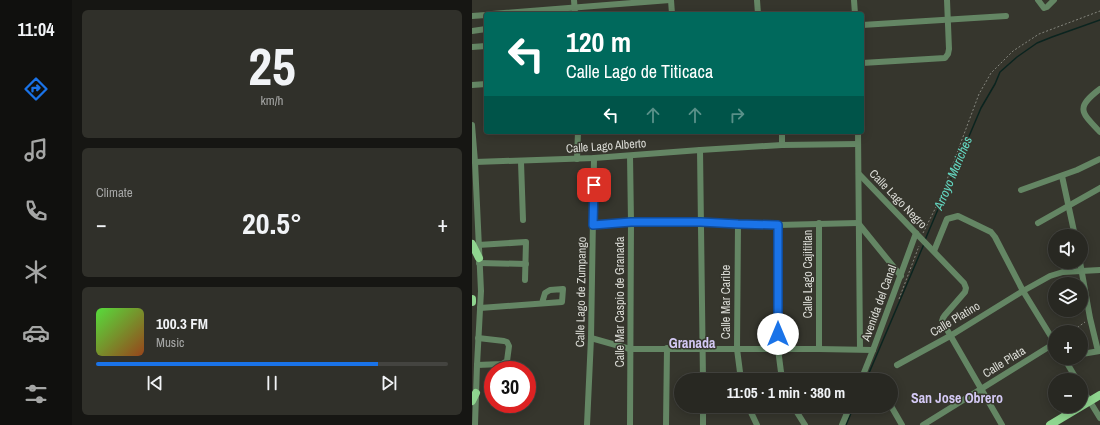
<!DOCTYPE html>
<meta charset="utf-8">
<style>
:root{--surface:#282822;--page:#30302a;--text:#f1f3f6;--muted:#a5a6a5;--line:#444440;--accent:#1a73e8}
body{margin:0;font-family:"Archivo Narrow",sans-serif;background:var(--page);color:var(--text);height:100vh;display:flex;flex-direction:column;font-size:15px;white-space:nowrap}
*{box-sizing:border-box;margin:0}
p{font-size:13px;color:var(--muted)}
.icon{flex:none;width:22px;height:22px;fill:none;stroke:currentColor;stroke-width:2;stroke-linecap:round;stroke-linejoin:round}
.map{position:relative;flex:1;overflow:hidden}
.details{display:flex;flex-direction:column;gap:10px;padding:10px;background:#161613;width:400px}
.details>*{flex:none}
.hud{position:absolute;left:12px;top:12px;width:380px;height:122px;border-radius:4px;box-shadow:0 2px 10px #0003,0 0 0 1px var(--line);background:#00695c;color:#fff;overflow:hidden}
.controls{position:absolute;left:576px;top:229px;display:grid;gap:8px}
.controls a{display:grid;place-items:center;width:40px;height:40px;border-radius:50%;background:var(--surface);box-shadow:0 2px 10px #0003,0 0 0 1px var(--line);font-size:20px}
.speed{position:absolute;left:12px;top:361px;display:flex;gap:8px;font-size:20px;font-weight:700;text-align:center}
.speed>*{display:grid;place-content:center;width:52px;height:52px;border-radius:50%;background:var(--surface);box-shadow:0 2px 10px #0003,0 0 0 1px var(--line);line-height:1}
.speed .limit{border:6px solid #d22;background:#fff;color:#111}
.pin{position:absolute;display:grid;place-items:center;width:34px;height:34px;color:#fff;margin:-17px;border-radius:8px;box-shadow:0 2px 6px #0006}
.me{position:absolute;width:44px;margin:-22px;rotate:0deg;stroke-linejoin:round;filter:drop-shadow(0 0 3px #0008)}
.turn{display:flex;align-items:center;gap:14px;height:84px;padding:0 16px;font-size:18px}
.turn .icon{width:52px;height:52px;stroke-width:2.5}
.turn b{display:block;font-size:28px;line-height:34px}
.lanes{display:flex;align-items:center;height:38px;padding:0 16px;background:#0003;justify-content:center;gap:20px;direction:ltr}
.lanes .off{opacity:.35}
.big{font-size:30px;font-weight:700;line-height:1.1}
.details .widget{flex:1;display:flex;flex-direction:column;justify-content:center;gap:6px;min-width:0;padding:0 14px;border-radius:6px;background:var(--page)}
.details .dial{align-items:center;gap:0}
.dial b{font-size:52px;line-height:1}
.song{display:flex;align-items:center;gap:12px}
.cover{width:48px;height:48px;border-radius:6px;background:linear-gradient(135deg,hsl(110 70% 55%),hsl(20 70% 35%))}
.played{height:4px;border-radius:2px;background:linear-gradient(90deg,var(--accent) 80%,var(--line) 80%)}
.keys{display:flex;justify-content:space-around;direction:ltr}
.heat{display:flex;justify-content:space-between;align-items:center;font-size:22px;direction:ltr}
.trip{position:absolute;left:202px;top:373px;width:224px;height:40px;border-radius:20px;background:var(--surface);box-shadow:0 2px 10px #0003,0 0 0 1px var(--line);font-weight:700;line-height:40px;text-align:center}
main{display:flex;flex:1;min-height:0}
.menu{display:flex;flex-direction:column;width:72px;justify-content:space-around;align-items:center;background:#10100e;color:var(--muted)}
.menu .icon{width:28px;height:28px}
.menu .on{color:var(--accent)}
.menu b{font-size:18px;color:var(--text)}
.map>svg:first-child{display:block}
</style>
<main>
<nav class="menu">
<b>11:04</b>
<svg class="icon on" aria-label="directions" viewBox="0 0 24 24"><path d="M12 3l9 9-9 9-9-9zM9 14v-3h6M13 9l2 2-2 2"/></svg>
<svg class="icon" aria-label="music" viewBox="0 0 24 24"><path d="M9 18V5l10-2v13"/><circle cx="6" cy="18" r="3"/><circle cx="16" cy="16" r="3"/></svg>
<svg class="icon" aria-label="phone" viewBox="0 0 24 24"><path d="M5 4h4l2 5-3 2q2 4 5 5l2-3 5 2v4C11 20 4 13 5 4z"/></svg>
<svg class="icon" aria-label="climate" viewBox="0 0 24 24"><path d="M12 3v18M4 7l16 10M4 17L20 7"/></svg>
<svg class="icon" aria-label="car" viewBox="0 0 24 24"><path d="M5 17H2v-5l4-1 3-4h7l3 4 3 1v5h-3M9 17h6M6 11h13"/><circle cx="7" cy="17" r="2"/><circle cx="17" cy="17" r="2"/></svg>
<svg class="icon" aria-label="filters" viewBox="0 0 24 24"><path d="M4 7h16M4 17h16"/><circle cx="9" cy="7" r="2"/><circle cx="15" cy="17" r="2"/></svg>
</nav>
<section class="details">
<div class="widget dial"><b>25</b><p>km/h</p></div>
<div class="widget"><p>Climate</p>
<div class="heat"><a>−</a><b class="big">20.5°</b><a>+</a></div>
</div>
<div class="widget">
<div class="song"><i class="cover"></i><div><b>100.3 FM</b><p>Music</p></div></div>
<div class="played"></div>
<div class="keys"><svg class="icon" aria-label="previous" viewBox="0 0 24 24"><path d="M18 5L8 12l10 7zM5 5v14"/></svg><svg class="icon" aria-label="pause" viewBox="0 0 24 24"><path d="M8 5v14M16 5v14"/></svg><svg class="icon" aria-label="next" viewBox="0 0 24 24"><path d="M6 5l10 7-10 7zM19 5v14"/></svg></div>
</div>
</section>
<div class="map">
<svg width="628" height="425" viewBox="0 0 628 425">
<rect width="100%" height="100%" fill="#36362d"/>
<g fill="none" stroke-linecap="round" stroke-linejoin="round">
<g stroke="#0b241f" stroke-width="1.5">
<polyline points="453,240 509,108 523,84 528,72 545,57 565,43 580,37 628,20"/>
<polyline points="394,380 452,244"/>
<polyline points="374,425 382,406"/>
</g>
<g stroke="#85867e" stroke-width="1" stroke-dasharray="2 2" stroke-linecap="butt">
<polyline points="451,233 467,201 507,94 519,73 541,51 567,34 628,11"/>
<polyline points="427,299 447,246"/>
<polyline points="599,332 613,322"/>
</g>
<g stroke="#648664" stroke-width="6">
<polyline points="102,0 103,14"/>
<polyline points="199,0 200,14"/>
<polyline points="285,0 286,14"/>
<polyline points="382,0 383,14"/>
<polyline points="566,0 572,8 575,7 582,0"/>
<polyline points="20,14 198,0"/>
<polyline points="0,16 14,15"/>
<polyline points="390,25 534,16"/>
<polyline points="0,31 14,29"/>
<polyline points="0,47 14,46"/>
<polyline points="390,63 473,58 476,54 477,49 475,0"/>
<polyline points="0,85 14,84"/>
<path d="M628,89c-25,19 -19,23 0,43"/>
<polyline points="0,125 3,162 9,291 5,365 3,425"/>
<polyline points="310,132 310,145"/>
<polyline points="386,132 388,349"/>
<polyline points="228,150 231,380"/>
<polyline points="105,159 106,132"/>
<polyline points="3,162 122,158 228,150 310,145 386,144"/>
<polyline points="49,162 51,220"/>
<polyline points="387,174 492,283 494,288 493,292 473,315 471,318 470,321 530,425"/>
<polyline points="590,176 603,236"/>
<polyline points="549,190 605,170 628,159"/>
<polyline points="347,223 347,349"/>
<polyline points="386,223 429,276"/>
<polyline points="566,223 628,188"/>
<polyline points="266,224 265,349 269,380"/>
<polyline points="121,225 159,222 229,222 266,224 306,225 386,223"/>
<polyline points="306,225 306,349 309,372 312,380"/>
<polyline points="6,245 54,242 53,280"/>
<polyline points="608,262 618,318 626,351"/>
<polyline points="7,263 54,264"/>
<polyline points="8,308 90,302 91,289 78,290 73,293 70,303"/>
<polyline points="119,338 158,349 347,349 401,350"/>
<polyline points="610,354 628,351"/>
<polyline points="592,358 605,380"/>
<polyline points="5,365 30,364 35,361 37,346 35,342 32,341 6,338"/>
<polyline points="425,365 478,336 551,291 578,276 591,272 628,270"/>
<polyline points="389,380 401,350 444,233"/>
<polyline points="609,387 628,418"/>
<polyline points="231,406 231,425"/>
<polyline points="276,406 285,425"/>
<polyline points="321,406 333,425"/>
<polyline points="419,406 430,425"/>
<polyline points="115,425 119,338 122,158"/>
<polyline points="158,425 159,222 158,156"/>
<polyline points="194,425 195,348"/>
<polyline points="370,425 378,406"/>
<polyline points="451,425 583,343 551,291 523,237 519,232 486,216 475,219 462,251"/>
</g>
<g stroke="#8fd58f" stroke-width="8">
<polyline points="0,244 7,258"/>
<polyline points="0,299 0,302"/>
<polyline points="0,401 4,393"/>
<polyline points="578,425 628,395"/>
</g>
</g>
<g fill="none" stroke-linecap="round" stroke-linejoin="round">
<g stroke="#114b97" stroke-width="10">
<polyline id="route" points="122,185 121,225 159,222 229,222 266,224 306,225 306,334"/>
</g>
<use href="#route" stroke="#1a73e8" stroke-width="7"/>
</g>
<g text-anchor="middle" dominant-baseline="central" stroke-width="3" stroke-linejoin="round" paint-order="stroke">
<g font-size="12" fill="#dadbd5" stroke="#36362d">
<text transform="translate(134 146) rotate(-4)">Calle Lago Alberto</text>
<text transform="translate(426 199) rotate(46)">Calle Lago Negro</text>
<text transform="translate(336 274) rotate(-90)">Calle Lago Cajititlan</text>
<text transform="translate(109 292) rotate(-89)">Calle Lago de Zumpango</text>
<text transform="translate(148 302) rotate(-90)">Calle Mar Caspio de Granada</text>
<text transform="translate(254 302) rotate(-90)">Calle Mar Caribe</text>
<text transform="translate(407 303) rotate(-70)">Avenida del Canal</text>
<text transform="translate(483 319) rotate(-31)">Calle Platino</text>
<text transform="translate(532 362) rotate(-32)">Calle Plata</text>
</g>
<g font-size="13" font-style="italic" fill="#64d8c2" stroke="#36362d">
<text transform="translate(481 173) rotate(-67)">Arroyo Mariches</text>
</g>
<g font-size="14" font-weight="bold" fill="#d4c9f4" stroke="#36362d">
<text x="220" y="343">Granada</text>
<text x="485" y="398">San Jose Obrero</text>
</g>
</g>
</svg>
<div class="controls">
<a><svg class="icon" aria-label="sound" viewBox="0 0 24 24"><path d="M4 9h4l5-4v14l-5-4H4zM17 9q2 3 0 6"/></svg></a>
<a><svg class="icon" aria-label="layers" viewBox="0 0 24 24"><path d="M12 4l9 5-9 5-9-5zM3 14l9 5 9-5"/></svg></a>
<a>+</a>
<a>−</a>
</div>
<div class="speed"><div class="limit">30</div></div>
<div class="pin" style="left:122px;top:185px;background:#d93025"><svg class="icon" aria-label="arrive" viewBox="0 0 24 24"><path d="M6 21V4h12l-3 4 3 4H6"/></svg></div>
<svg class="me" style="left:306px;top:334px" viewBox="-20 -20 40 40"><circle r="19" fill="#fff"/><path d="M0-13L10 11 0 6-10 11z" fill="#1a73e8"/></svg>
<div class="trip">11:05 · 1 min · 380 m</div>
<div class="hud">
<div class="turn"><svg class="icon" aria-label="left" viewBox="0 0 24 24"><path d="M17 20v-9H6M10 6l-5 5 5 5"/></svg><div><b>120 m</b>Calle Lago de Titicaca</div></div>
<div class="lanes"><svg class="icon" aria-label="left" viewBox="0 0 24 24"><path d="M17 20v-9H6M10 6l-5 5 5 5"/></svg><svg class="icon off" aria-label="ahead" viewBox="0 0 24 24"><path d="M12 20V5M6 11l6-6 6 6"/></svg><svg class="icon off" aria-label="ahead" viewBox="0 0 24 24"><path d="M12 20V5M6 11l6-6 6 6"/></svg><svg class="icon off" aria-label="right" viewBox="0 0 24 24"><path d="M7 20v-9h11M14 6l5 5-5 5"/></svg></div>
</div>
</div>
</main>
